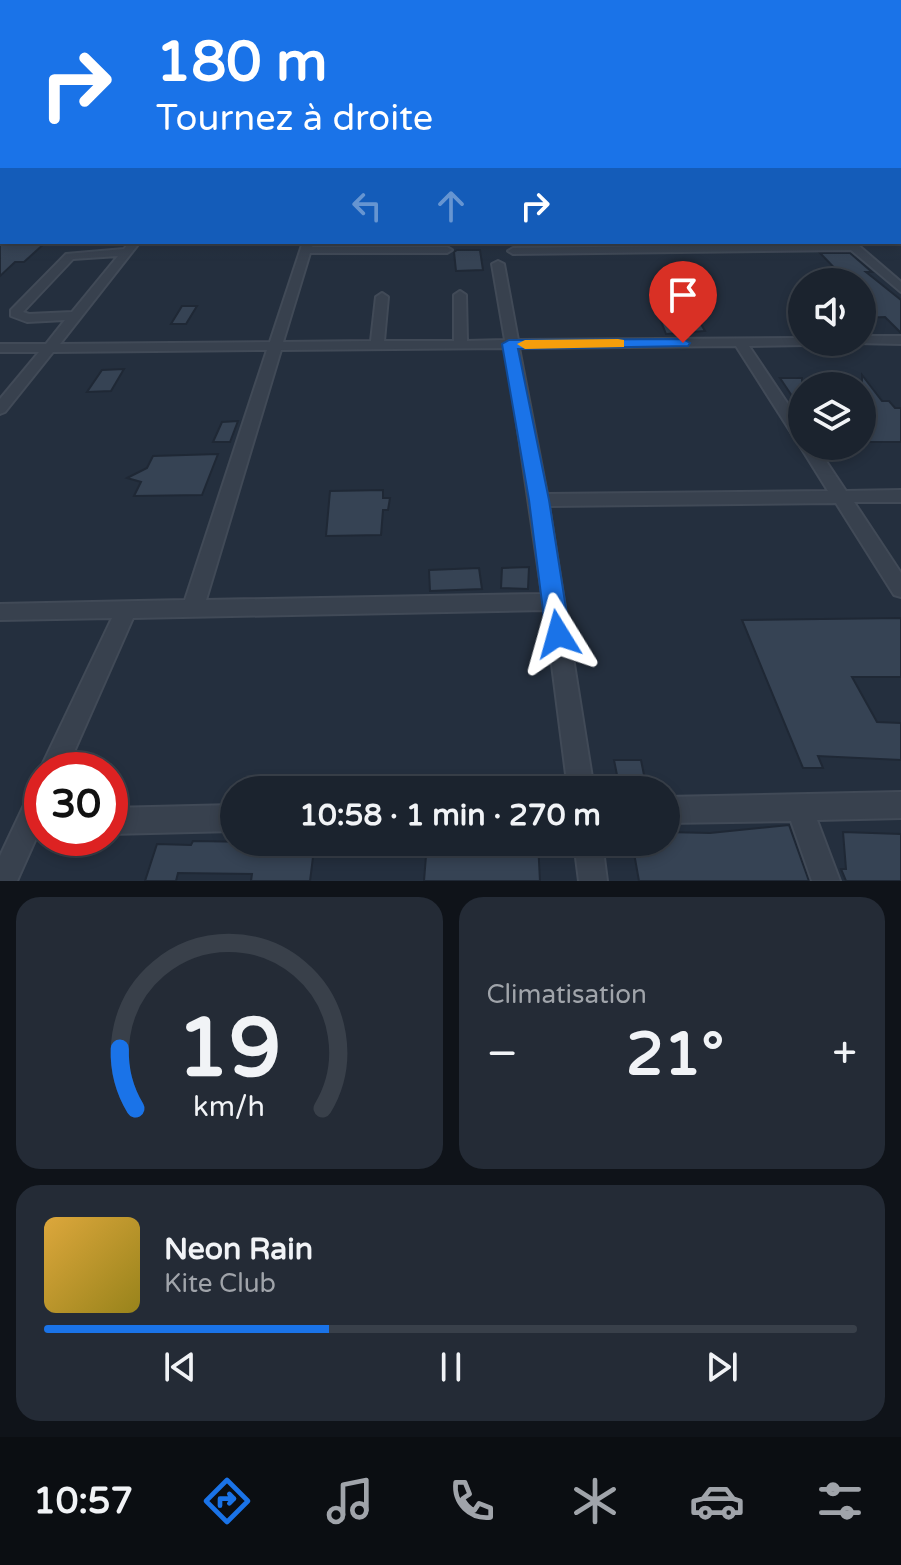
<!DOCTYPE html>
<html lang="fr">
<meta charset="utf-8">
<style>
:root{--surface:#1b232e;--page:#242b36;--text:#f1f3f6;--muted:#a0a4aa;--line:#39404a;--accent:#1a73e8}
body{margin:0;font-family:"Varela Round",sans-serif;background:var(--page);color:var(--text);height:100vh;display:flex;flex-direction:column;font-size:30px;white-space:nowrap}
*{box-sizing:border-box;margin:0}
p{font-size:26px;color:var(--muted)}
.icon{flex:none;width:44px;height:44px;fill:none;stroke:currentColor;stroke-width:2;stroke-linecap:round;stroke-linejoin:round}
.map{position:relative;height:881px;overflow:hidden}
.drawer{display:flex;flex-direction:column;gap:16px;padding:16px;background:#0f1319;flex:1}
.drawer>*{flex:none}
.hud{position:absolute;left:0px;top:0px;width:902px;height:244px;box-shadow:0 4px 12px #0003,0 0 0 2px var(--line);background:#1a73e8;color:#fff;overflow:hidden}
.controls{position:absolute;left:788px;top:268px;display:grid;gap:16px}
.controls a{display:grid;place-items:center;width:88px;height:88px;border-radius:50%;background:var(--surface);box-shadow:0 4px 12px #0003,0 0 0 2px var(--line);font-size:40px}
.speed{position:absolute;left:24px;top:752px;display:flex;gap:16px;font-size:40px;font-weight:700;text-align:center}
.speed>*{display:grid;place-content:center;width:104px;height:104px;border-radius:50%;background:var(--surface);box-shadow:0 4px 12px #0003,0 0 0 2px var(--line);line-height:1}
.speed .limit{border:12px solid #d22;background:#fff;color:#111}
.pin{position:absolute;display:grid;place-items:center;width:68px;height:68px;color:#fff;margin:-82px -34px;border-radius:50% 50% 50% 0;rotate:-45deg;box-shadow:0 0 8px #0007}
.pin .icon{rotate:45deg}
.me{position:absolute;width:88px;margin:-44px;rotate:352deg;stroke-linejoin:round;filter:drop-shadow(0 0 6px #0008)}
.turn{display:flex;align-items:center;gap:28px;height:168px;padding:0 24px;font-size:36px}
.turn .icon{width:104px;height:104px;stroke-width:2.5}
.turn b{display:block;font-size:56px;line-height:68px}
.lanes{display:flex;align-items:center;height:76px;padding:0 24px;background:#0003;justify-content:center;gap:40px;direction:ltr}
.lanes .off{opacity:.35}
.big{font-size:60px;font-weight:700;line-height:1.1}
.drawer .tile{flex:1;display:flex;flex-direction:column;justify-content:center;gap:12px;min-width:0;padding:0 28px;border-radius:24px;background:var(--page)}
.drawer .dial{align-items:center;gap:0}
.dial svg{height:208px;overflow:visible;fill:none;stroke:var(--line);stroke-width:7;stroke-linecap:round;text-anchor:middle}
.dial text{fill:var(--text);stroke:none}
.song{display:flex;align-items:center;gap:24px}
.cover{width:96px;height:96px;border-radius:12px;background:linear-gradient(135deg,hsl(40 70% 55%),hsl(50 70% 35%))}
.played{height:8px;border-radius:4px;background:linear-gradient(90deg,var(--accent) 35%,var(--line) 35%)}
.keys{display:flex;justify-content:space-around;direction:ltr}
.heat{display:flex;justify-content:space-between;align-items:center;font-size:44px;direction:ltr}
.drawer .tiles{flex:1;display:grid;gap:16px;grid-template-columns:1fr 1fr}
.tile:last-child{grid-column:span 2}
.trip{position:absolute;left:220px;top:776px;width:460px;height:80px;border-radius:40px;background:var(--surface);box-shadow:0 4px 12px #0003,0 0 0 2px var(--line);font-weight:700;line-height:80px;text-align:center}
.menu{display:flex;height:128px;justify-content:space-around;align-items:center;background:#0b0e12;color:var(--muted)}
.menu .icon{width:56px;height:56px}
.menu .on{color:var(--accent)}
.menu b{font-size:36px;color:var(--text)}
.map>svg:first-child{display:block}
</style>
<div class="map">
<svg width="901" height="881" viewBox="0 0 901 881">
<rect width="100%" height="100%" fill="#242f3e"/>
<g fill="#364354" stroke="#1f2835" stroke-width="2">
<polygon points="0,242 46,242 24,262 15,262 0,276"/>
<polygon points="457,250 480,250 483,270 456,271 454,252"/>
<polygon points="820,253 850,253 872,272 866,272 901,300 901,333 885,317 862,318 862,282 848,282"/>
<polygon points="182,306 197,306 186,324 171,324"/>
<polygon points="659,316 696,316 705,331 666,334"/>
<polygon points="124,369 111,391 87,392 102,370"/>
<polygon points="862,375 882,401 889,401 895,408 901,408 901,442 862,442"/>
<polygon points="780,378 802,378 802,411"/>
<polygon points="238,421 230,442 213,442 222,422"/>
<polygon points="218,454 202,495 134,496 141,482 127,478 147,468 153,456"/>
<polygon points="383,490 383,498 390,498 388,510 383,510 381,535 326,536 330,491"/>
<polygon points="529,567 528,589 501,588 502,568"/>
<polygon points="479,568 482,589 430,591 429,570"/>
<polygon points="901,618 901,677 852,677 877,722 901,723 901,760 818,756 823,768 803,768 742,620"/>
<polygon points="614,760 641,760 645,780 618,780"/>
<polygon points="789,825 809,881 639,881 632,842 666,842 666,832 710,833"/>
<polygon points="843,832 901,834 901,881 846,881 841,869 846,869"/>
<polygon points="193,841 258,842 314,849 310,881 251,881 252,874 178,873 176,881 145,881 157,844 191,845"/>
<polygon points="469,842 538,842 540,881 424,881 427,843"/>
</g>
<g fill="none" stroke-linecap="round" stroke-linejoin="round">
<g stroke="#414a57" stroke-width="4">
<g id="minor">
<rect x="900" y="139" width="1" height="4"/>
<rect x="900" y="159" width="1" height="5"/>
<rect x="0" y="184" width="2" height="6"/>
<rect x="0" y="229" width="2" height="6"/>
<rect x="900" y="233" width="1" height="6"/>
<path d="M130,242h10l-80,102 210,-2 33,-100h10l-1,5h135l5,3 -5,3h-137l-27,89 88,-1 5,-44 6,-4 6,4 -4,44h70v-46l6,-4 6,4 1,46 38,-1 -13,-76 6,-3 6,3 14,76 284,-2v4h7l-2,3 -58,1 53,79v17l-6,-2 -60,-94 -217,2 28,146 281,-3 -28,-45 2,-3v3h14l30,45 55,-1v12h-47l47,71v24l-7,-2 -58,-92 -287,3 45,284h-26l-23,-180 -412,8 -67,152h-24v4l-2,-4 4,-9 68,-143 -112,2v-16l185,-4 82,-250 -214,2 -48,60 -5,2v-15l39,-47h-39v-8h46l19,-24 -38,2 -16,-6v-6l55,-56 58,-5zM118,256l-46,56 -43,2 -6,-2 50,-53zM506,348l36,246 -336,6 75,-250z"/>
<polygon points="843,242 854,242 858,245 901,282 901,292 851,250 513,254 508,251 513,248 844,244"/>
<polygon points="862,336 901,336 901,344 857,343 862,342"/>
<polygon points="42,782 42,825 17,881 0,881 0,856 33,786"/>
<polygon points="901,792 901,818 817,820 840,881 812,881 791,821 666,823 666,797"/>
<polygon points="234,805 234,831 110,834 110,808"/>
<polygon points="574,842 602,842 607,881 579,881"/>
</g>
</g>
<g stroke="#414a57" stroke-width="4">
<rect id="major" x="0" y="137" width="2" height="3"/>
</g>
<use href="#minor" fill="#38414e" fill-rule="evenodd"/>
<use href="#major" fill="#56606e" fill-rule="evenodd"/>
</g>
<linearGradient id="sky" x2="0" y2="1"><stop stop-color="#141a22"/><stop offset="0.53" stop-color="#3f4d63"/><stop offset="1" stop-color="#3f4d63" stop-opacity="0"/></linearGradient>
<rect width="901" height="260" fill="url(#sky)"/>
<polygon fill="#1a73e8" stroke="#114b97" stroke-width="2" points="683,339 690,343 688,346 518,349 549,500 570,634 567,641 558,644 549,641 546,634 529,500 502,344 509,340"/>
<polygon fill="#f59e0b" points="618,339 624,340 624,347 525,349 517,344 525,340"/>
</svg>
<div class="controls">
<a><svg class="icon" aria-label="sound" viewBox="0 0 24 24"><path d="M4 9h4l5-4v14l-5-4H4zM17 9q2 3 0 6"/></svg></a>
<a><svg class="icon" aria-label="layers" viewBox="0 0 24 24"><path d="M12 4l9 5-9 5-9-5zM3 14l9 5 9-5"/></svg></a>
</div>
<div class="speed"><div class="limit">30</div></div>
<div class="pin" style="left:683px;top:343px;background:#d93025"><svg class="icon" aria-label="arrive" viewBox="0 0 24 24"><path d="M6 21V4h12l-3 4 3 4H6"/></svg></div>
<svg class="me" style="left:558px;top:634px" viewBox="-20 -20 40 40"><path d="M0-17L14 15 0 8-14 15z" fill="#1a73e8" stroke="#fff" stroke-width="4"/></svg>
<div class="trip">10:58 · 1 min · 270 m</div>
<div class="hud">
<div class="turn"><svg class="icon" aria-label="right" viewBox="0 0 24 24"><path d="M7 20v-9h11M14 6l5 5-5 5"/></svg><div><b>180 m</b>Tournez à droite</div></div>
<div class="lanes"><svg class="icon off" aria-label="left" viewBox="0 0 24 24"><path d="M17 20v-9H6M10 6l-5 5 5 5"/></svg><svg class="icon off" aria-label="ahead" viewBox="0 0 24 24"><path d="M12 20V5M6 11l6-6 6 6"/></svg><svg class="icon" aria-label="right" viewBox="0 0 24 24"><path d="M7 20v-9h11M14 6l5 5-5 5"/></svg></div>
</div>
</div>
<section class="drawer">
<div class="tiles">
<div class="tile dial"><svg viewBox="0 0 100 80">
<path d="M14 69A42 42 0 1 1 86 69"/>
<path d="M14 69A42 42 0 0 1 8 46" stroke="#1a73e8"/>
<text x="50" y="56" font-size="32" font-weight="700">19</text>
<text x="50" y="72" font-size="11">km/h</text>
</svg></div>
<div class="tile"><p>Climatisation</p>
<div class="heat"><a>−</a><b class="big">21°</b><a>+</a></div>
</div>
<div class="tile">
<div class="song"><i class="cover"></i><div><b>Neon Rain</b><p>Kite Club</p></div></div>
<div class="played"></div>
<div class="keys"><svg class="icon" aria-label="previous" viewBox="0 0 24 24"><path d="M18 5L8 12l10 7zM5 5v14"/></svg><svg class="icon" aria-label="pause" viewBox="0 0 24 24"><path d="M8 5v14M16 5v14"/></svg><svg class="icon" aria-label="next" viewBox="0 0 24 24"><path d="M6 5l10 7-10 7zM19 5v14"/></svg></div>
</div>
</div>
</section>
<nav class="menu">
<b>10:57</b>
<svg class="icon on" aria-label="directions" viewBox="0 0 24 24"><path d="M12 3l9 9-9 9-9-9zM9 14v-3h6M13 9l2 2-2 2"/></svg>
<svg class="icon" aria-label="music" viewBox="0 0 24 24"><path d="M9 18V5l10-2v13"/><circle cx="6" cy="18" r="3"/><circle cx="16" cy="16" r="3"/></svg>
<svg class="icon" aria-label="phone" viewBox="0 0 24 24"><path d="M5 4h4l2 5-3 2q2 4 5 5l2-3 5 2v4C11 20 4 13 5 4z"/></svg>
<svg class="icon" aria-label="climate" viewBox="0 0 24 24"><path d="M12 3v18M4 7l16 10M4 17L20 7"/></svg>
<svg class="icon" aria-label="car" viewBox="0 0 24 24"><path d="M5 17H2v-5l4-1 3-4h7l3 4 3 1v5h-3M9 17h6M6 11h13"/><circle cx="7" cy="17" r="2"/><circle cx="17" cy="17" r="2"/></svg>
<svg class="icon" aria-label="filters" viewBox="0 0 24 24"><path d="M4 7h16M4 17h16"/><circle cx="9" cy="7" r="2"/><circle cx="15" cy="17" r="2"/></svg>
</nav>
